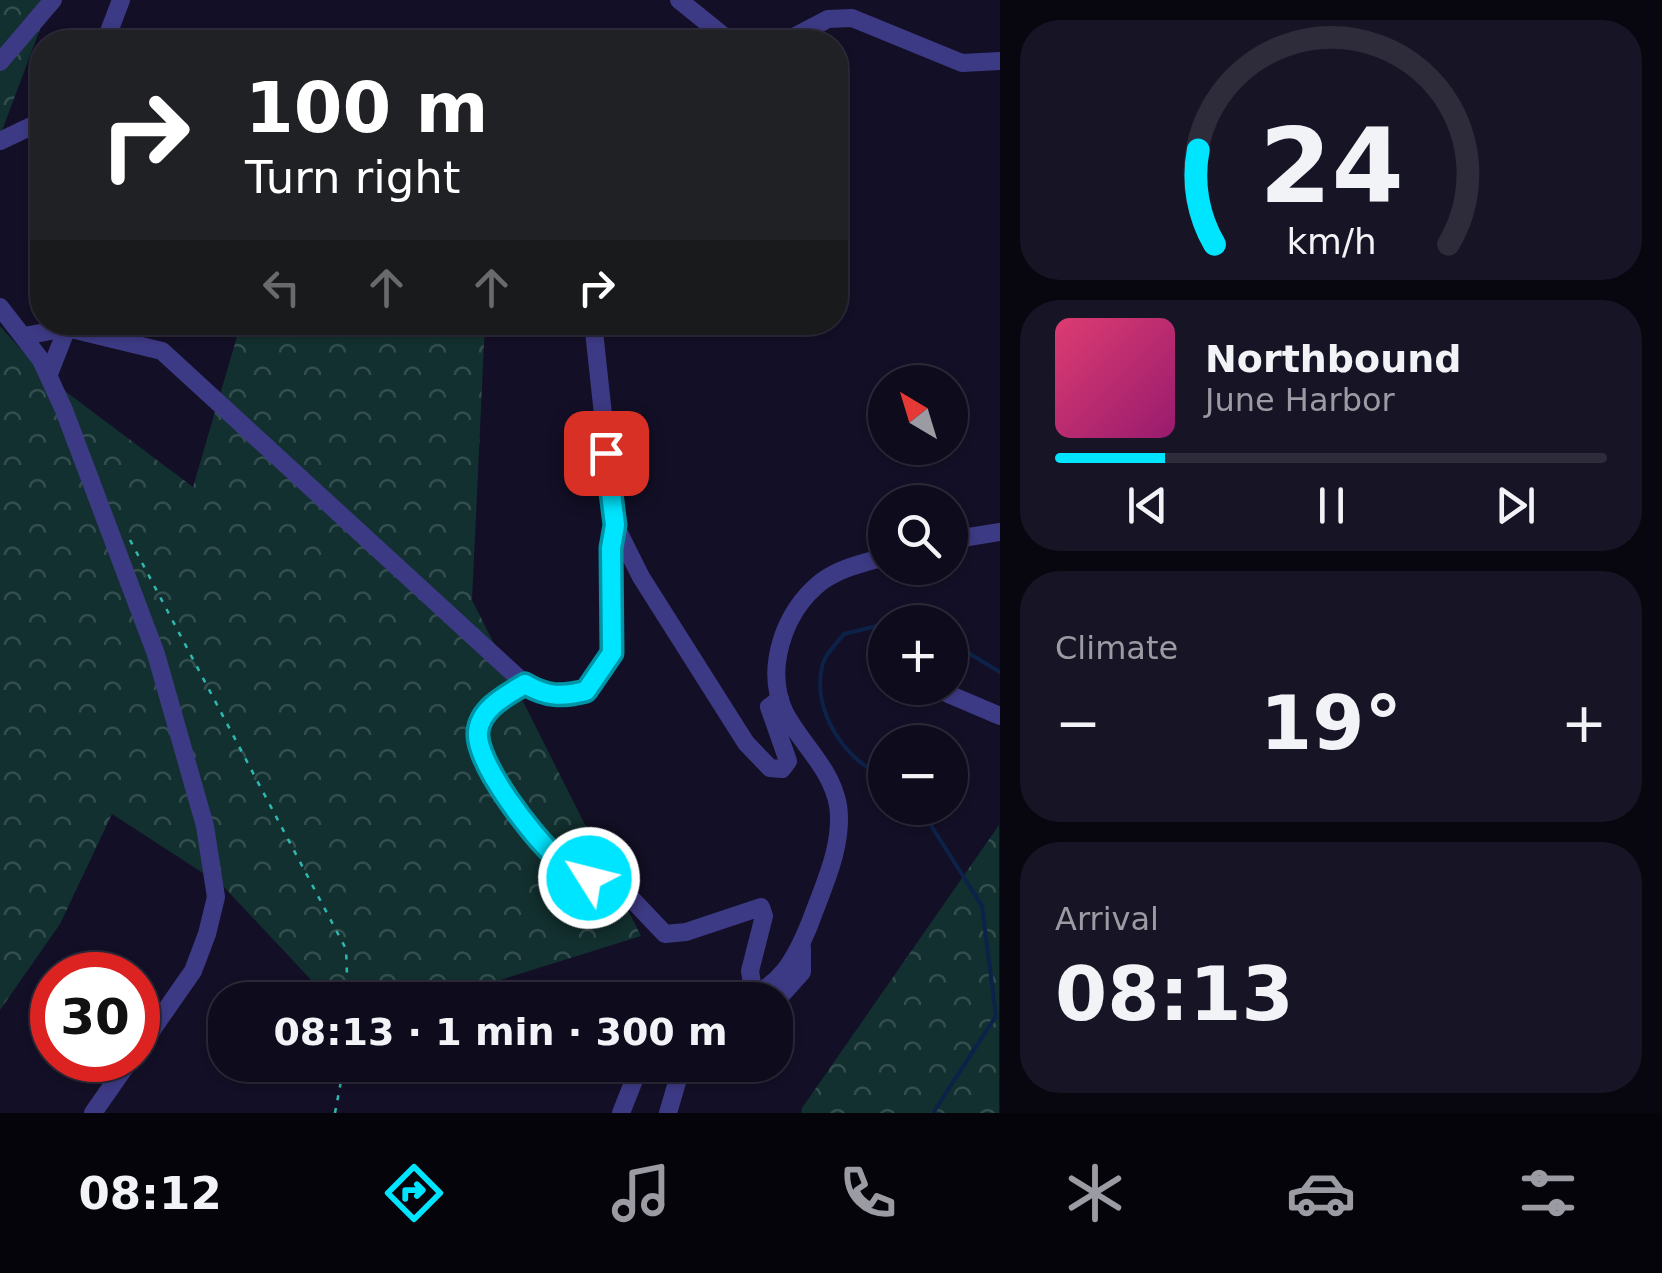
<!DOCTYPE html>
<meta charset="utf-8">
<style>
:root{--surface:#0e0b1c;--page:#171425;--text:#f1f3f6;--muted:#9b9ba3;--line:#2e2b3b;--accent:#00e5ff}
body{margin:0;font-family:"DejaVu Sans",sans-serif;background:var(--page);color:var(--text);height:100vh;display:flex;flex-direction:column;font-size:38px;white-space:nowrap}
*{box-sizing:border-box;margin:0}
p{font-size:32px;color:var(--muted)}
.icon{flex:none;width:55px;height:55px;fill:none;stroke:currentColor;stroke-width:2;stroke-linecap:round;stroke-linejoin:round}
.map{position:relative;flex:1;overflow:hidden}
.drawer{display:flex;flex-direction:column;gap:20px;padding:20px;background:#08060f;width:662px}
.drawer>*{flex:none}
.banner{position:absolute;left:30px;top:30px;width:818px;height:305px;border-radius:40px;box-shadow:0 2px 8px #0004,0 0 0 2px var(--line);background:#202124;color:#fff;overflow:hidden}
.needle{width:65px;rotate:322deg}
.buttons{position:absolute;left:868px;top:365px;display:grid;gap:20px}
.buttons a{display:grid;place-items:center;width:100px;height:100px;border-radius:50%;background:var(--surface);box-shadow:0 2px 8px #0004,0 0 0 2px var(--line);font-size:50px}
.speed{position:absolute;left:30px;top:952px;display:flex;gap:20px;font-size:50px;font-weight:700;text-align:center}
.speed>*{display:grid;place-content:center;width:130px;height:130px;border-radius:50%;background:var(--surface);box-shadow:0 2px 8px #0004,0 0 0 2px var(--line);line-height:1}
.speed .limit{border:15px solid #d22;background:#fff;color:#111}
.pin{position:absolute;display:grid;place-items:center;width:85px;height:85px;color:#fff;margin:-42px;border-radius:20px;box-shadow:0 5px 15px #0006}
.me{position:absolute;width:110px;margin:-55px;rotate:306deg;stroke-linejoin:round;filter:drop-shadow(0 0 8px #0008)}
.turn{display:flex;align-items:center;gap:35px;height:210px;padding:0 50px;font-size:45px}
.turn .icon{width:130px;height:130px;stroke-width:2.5}
.turn b{display:block;font-size:70px;line-height:85px}
.lanes{display:flex;align-items:center;height:95px;padding:0 50px;background:#0003;justify-content:center;gap:50px;direction:ltr}
.lanes .off{opacity:.35}
.big{font-size:75px;font-weight:700;line-height:1.1}
.drawer .widget{flex:1;display:flex;flex-direction:column;justify-content:center;gap:15px;min-width:0;padding:0 35px;border-radius:40px;background:var(--page)}
.drawer .dial{align-items:center;gap:0}
.dial svg{height:260px;overflow:visible;fill:none;stroke:var(--line);stroke-width:7;stroke-linecap:round;text-anchor:middle}
.dial text{fill:var(--text);stroke:none}
.song{display:flex;align-items:center;gap:30px}
.cover{width:120px;height:120px;border-radius:15px;background:linear-gradient(135deg,hsl(340 70% 55%),hsl(320 70% 35%))}
.played{height:10px;border-radius:5px;background:linear-gradient(90deg,var(--accent) 20%,var(--line) 20%)}
.keys{display:flex;justify-content:space-around;direction:ltr}
.heat{display:flex;justify-content:space-between;align-items:center;font-size:55px;direction:ltr}
.trip{position:absolute;left:208px;top:982px;width:585px;height:100px;border-radius:40px;background:var(--surface);box-shadow:0 2px 8px #0004,0 0 0 2px var(--line);font-weight:700;line-height:100px;text-align:center}
.tab-bar{display:flex;height:160px;justify-content:space-around;align-items:center;background:#06040b;color:var(--muted)}
.tab-bar .icon{width:70px;height:70px}
.tab-bar .selected{color:var(--accent)}
.tab-bar b{font-size:45px;color:var(--text)}
main{display:flex;flex:1;min-height:0}
.map>svg:first-child{display:block}
</style>
<main>
<div class="map">
<svg width="1000" height="1113" viewBox="0 0 1000 1113">
<defs>
<pattern id="forest-crowns" width="20" height="18" patternUnits="userSpaceOnUse" patternTransform="scale(2.5)"><rect width="20" height="18" fill="#12302f"/><path d="M2 6a3 3 0 1 1 6 0M12 15a3 3 0 1 1 6 0" fill="none" stroke="#344d4e"/></pattern>
</defs>
<rect width="100%" height="100%" fill="#130f26"/>
<g fill="url(#forest-crowns)">
<polygon points="0,0 51,0 0,136"/>
<polygon points="241,323 485,323 472,600 641,936 436,1000 330,1000 223,886 112,814 60,924 0,1010 0,326 45,376 193,487"/>
<polygon points="999,825 999,1113 801,1113 802,1108"/>
</g>
<g fill="none" stroke-linecap="round" stroke-linejoin="round">
<g stroke="#0c2248" stroke-width="4">
<path d="M885,624l-41,10c-7,9 -20,21 -22,33 -10,44 23,94 63,110"/>
<polyline points="950,642 1000,672"/>
<polyline points="920,808 982,906 996,1016 933,1113"/>
</g>
<g stroke="#2fb8b0" stroke-width="2.5" stroke-dasharray="5 8" stroke-linecap="butt">
<polyline points="130,540 346,949 348,1000"/>
<polyline points="335,1113 344,1065"/>
</g>
<g stroke="#3d3a85" stroke-width="18">
<polyline points="679,0 731,42"/>
<polyline points="105,42 121,0"/>
<polyline points="755,42 786,41 828,19 852,18 962,63 1000,61"/>
<polyline points="0,62 53,0"/>
<polyline points="0,141 42,121"/>
<polyline points="0,307 41,360 64,410 156,654 205,826 216,897 207,934 193,971 138,1050"/>
<polyline points="593,322 615,525 641,577 746,743 770,768 782,769 788,761 769,707 780,699"/>
<polyline points="89,333 119,322"/>
<path d="M24,336l43,-8 95,23 363,333c22,13 37,14 62,7 47,-51 17,-105 28,-166"/>
<polyline points="49,374 67,328"/>
<polyline points="950,540 1000,532"/>
<polyline points="525,684 491,706 477,730 479,752 491,775 555,856 626,893 665,934 686,932 761,907 764,916 750,971 754,996"/>
<polyline points="939,690 1000,716"/>
<path d="M742,1000c39,-14 53,-40 68,-77 13,-36 34,-78 28,-118 -7,-37 -36,-60 -53,-92 -21,-44 -1,-102 36,-131 19,-14 42,-19 64,-25"/>
<polyline points="775,1002 802,972 802,948"/>
<polyline points="93,1113 130,1060"/>
<polyline points="621,1113 640,1065"/>
<polyline points="668,1113 682,1065"/>
</g>
</g>
<g fill="none" stroke-linecap="round" stroke-linejoin="round">
<g stroke="#0095a6" stroke-width="25">
<path id="route" d="M589,878c-11,-7 -24,-13 -33,-21 -23,-20 -81,-95 -78,-125 2,-24 29,-37 47,-48 22,13 37,13 61,7l26,-38 -1,-105 4,-23 -9,-72"/>
</g>
<use href="#route" stroke="#00e5ff" stroke-width="18"/>
</g>
</svg>
<div class="buttons">
<a><svg class="needle" viewBox="-14 -14 28 28"><path d="M0-13l5 13h-10z" fill="#e53935"/><path d="M0 13l5-13h-10z" fill="#9b9ba3"/></svg></a>
<a><svg class="icon" aria-label="search" viewBox="0 0 24 24"><circle cx="10" cy="10" r="6"/><path d="M15 15l6 6"/></svg></a>
<a>+</a>
<a>−</a>
</div>
<div class="speed"><div class="limit">30</div></div>
<div class="pin" style="left:606px;top:453px;background:#d93025"><svg class="icon" aria-label="arrive" viewBox="0 0 24 24"><path d="M6 21V4h12l-3 4 3 4H6"/></svg></div>
<svg class="me" style="left:589px;top:878px" viewBox="-20 -20 40 40"><circle r="17" fill="#00e5ff" stroke="#fff" stroke-width="3"/><path d="M0-11L8 9 0 5-8 9z" fill="#fff"/></svg>
<div class="trip">08:13 · 1 min · 300 m</div>
<div class="banner">
<div class="turn"><svg class="icon" aria-label="right" viewBox="0 0 24 24"><path d="M7 20v-9h11M14 6l5 5-5 5"/></svg><div><b>100 m</b>Turn right</div></div>
<div class="lanes"><svg class="icon off" aria-label="left" viewBox="0 0 24 24"><path d="M17 20v-9H6M10 6l-5 5 5 5"/></svg><svg class="icon off" aria-label="ahead" viewBox="0 0 24 24"><path d="M12 20V5M6 11l6-6 6 6"/></svg><svg class="icon off" aria-label="ahead" viewBox="0 0 24 24"><path d="M12 20V5M6 11l6-6 6 6"/></svg><svg class="icon" aria-label="right" viewBox="0 0 24 24"><path d="M7 20v-9h11M14 6l5 5-5 5"/></svg></div>
</div>
</div>
<section class="drawer">
<div class="widget dial"><svg viewBox="0 0 100 80">
<path d="M14 69A42 42 0 1 1 86 69"/>
<path d="M14 69A42 42 0 0 1 9 40" stroke="#00e5ff"/>
<text x="50" y="56" font-size="32" font-weight="700">24</text>
<text x="50" y="72" font-size="11">km/h</text>
</svg></div>
<div class="widget">
<div class="song"><i class="cover"></i><div><b>Northbound</b><p>June Harbor</p></div></div>
<div class="played"></div>
<div class="keys"><svg class="icon" aria-label="previous" viewBox="0 0 24 24"><path d="M18 5L8 12l10 7zM5 5v14"/></svg><svg class="icon" aria-label="pause" viewBox="0 0 24 24"><path d="M8 5v14M16 5v14"/></svg><svg class="icon" aria-label="next" viewBox="0 0 24 24"><path d="M6 5l10 7-10 7zM19 5v14"/></svg></div>
</div>
<div class="widget"><p>Climate</p>
<div class="heat"><a>−</a><b class="big">19°</b><a>+</a></div>
</div>
<div class="widget"><p>Arrival</p><b class="big">08:13</b></div>
</section>
</main>
<nav class="tab-bar">
<b>08:12</b>
<svg class="icon selected" aria-label="directions" viewBox="0 0 24 24"><path d="M12 3l9 9-9 9-9-9zM9 14v-3h6M13 9l2 2-2 2"/></svg>
<svg class="icon" aria-label="music" viewBox="0 0 24 24"><path d="M9 18V5l10-2v13"/><circle cx="6" cy="18" r="3"/><circle cx="16" cy="16" r="3"/></svg>
<svg class="icon" aria-label="phone" viewBox="0 0 24 24"><path d="M5 4h4l2 5-3 2q2 4 5 5l2-3 5 2v4C11 20 4 13 5 4z"/></svg>
<svg class="icon" aria-label="climate" viewBox="0 0 24 24"><path d="M12 3v18M4 7l16 10M4 17L20 7"/></svg>
<svg class="icon" aria-label="car" viewBox="0 0 24 24"><path d="M5 17H2v-5l4-1 3-4h7l3 4 3 1v5h-3M9 17h6M6 11h13"/><circle cx="7" cy="17" r="2"/><circle cx="17" cy="17" r="2"/></svg>
<svg class="icon" aria-label="filters" viewBox="0 0 24 24"><path d="M4 7h16M4 17h16"/><circle cx="9" cy="7" r="2"/><circle cx="15" cy="17" r="2"/></svg>
</nav>
